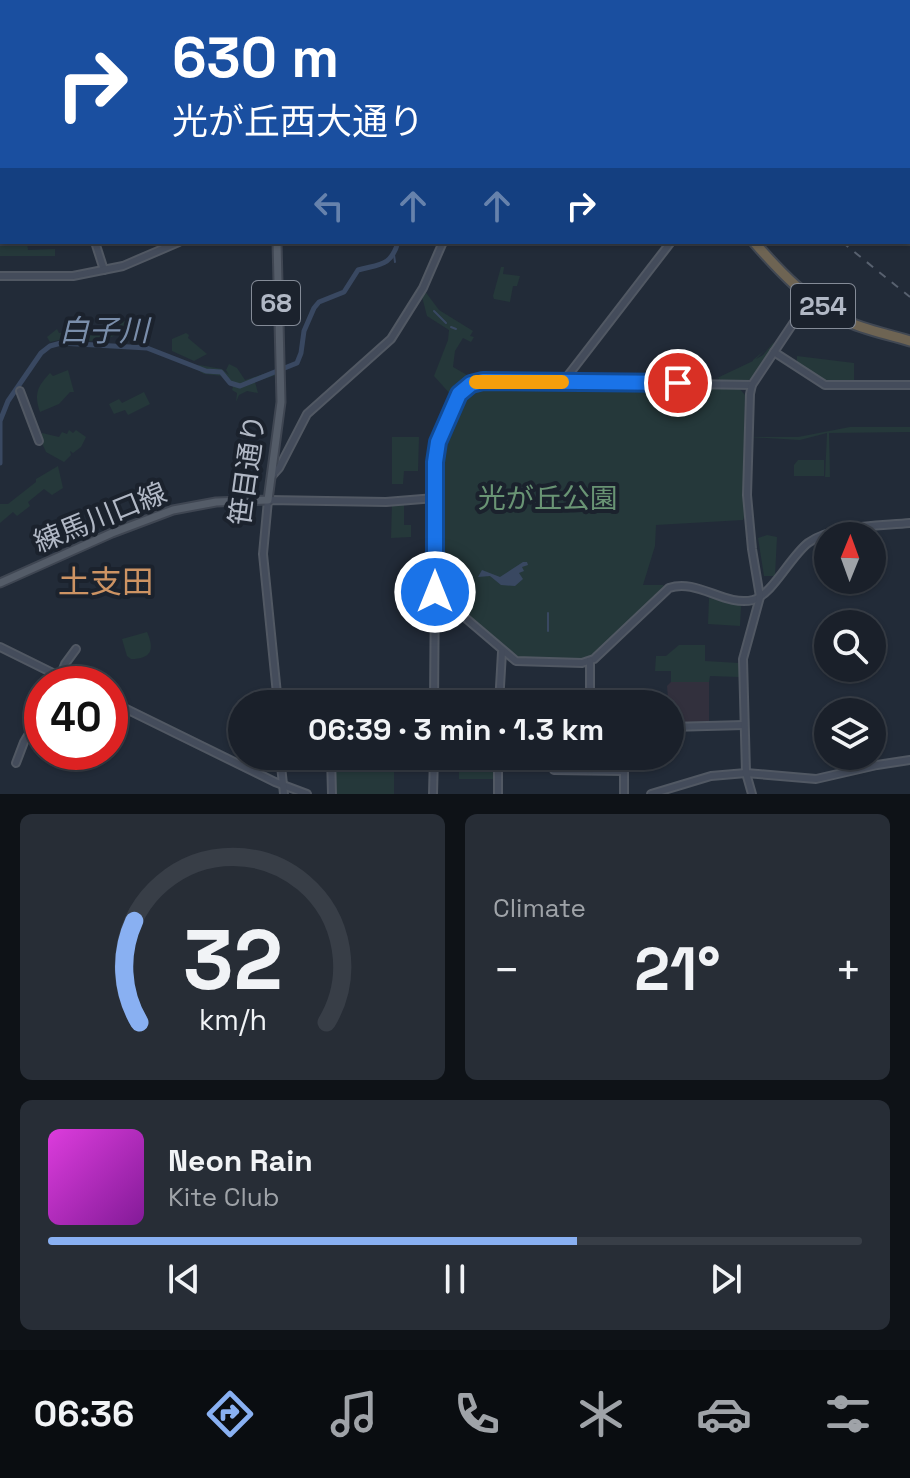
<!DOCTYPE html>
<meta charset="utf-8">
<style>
:root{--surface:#1a202a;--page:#272d36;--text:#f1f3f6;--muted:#9fa3a8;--line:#383e47;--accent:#89b0f2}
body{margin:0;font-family:"Space Grotesk","Noto Sans JP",sans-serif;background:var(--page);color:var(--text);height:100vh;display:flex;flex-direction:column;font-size:30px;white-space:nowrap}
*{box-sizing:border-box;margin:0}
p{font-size:26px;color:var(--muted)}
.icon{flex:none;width:44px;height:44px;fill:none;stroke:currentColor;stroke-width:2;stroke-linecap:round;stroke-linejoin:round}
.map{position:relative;height:794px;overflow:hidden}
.panel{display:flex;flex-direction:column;gap:20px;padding:20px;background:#0e1217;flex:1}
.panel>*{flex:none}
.hud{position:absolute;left:0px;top:0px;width:910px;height:244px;box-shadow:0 2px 6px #0004,0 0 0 2px var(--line);background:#1a4fa0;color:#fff;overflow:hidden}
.needle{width:52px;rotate:1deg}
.fabs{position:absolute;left:814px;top:522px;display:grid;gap:16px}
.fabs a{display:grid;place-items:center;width:72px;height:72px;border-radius:50%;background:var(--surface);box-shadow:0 2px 6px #0004,0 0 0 2px var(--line);font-size:40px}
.speed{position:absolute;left:24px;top:666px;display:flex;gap:16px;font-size:40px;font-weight:700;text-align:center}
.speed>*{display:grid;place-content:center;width:104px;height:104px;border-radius:50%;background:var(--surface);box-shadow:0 2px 6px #0004,0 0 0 2px var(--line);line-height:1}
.speed .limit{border:12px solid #d22;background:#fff;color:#111}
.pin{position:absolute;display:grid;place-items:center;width:68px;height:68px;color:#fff;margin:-34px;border:4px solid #fff;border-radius:50%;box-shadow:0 2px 8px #0007}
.me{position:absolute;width:88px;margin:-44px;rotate:0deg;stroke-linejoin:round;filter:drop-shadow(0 0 6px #0008)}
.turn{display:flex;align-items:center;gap:28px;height:168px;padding:0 40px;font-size:36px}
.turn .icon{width:104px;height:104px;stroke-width:2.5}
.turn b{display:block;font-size:56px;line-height:68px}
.lanes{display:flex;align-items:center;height:76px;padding:0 40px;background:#0003;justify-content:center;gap:40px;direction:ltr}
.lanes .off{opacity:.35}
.big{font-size:60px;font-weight:600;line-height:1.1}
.panel .tile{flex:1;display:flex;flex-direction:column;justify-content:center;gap:12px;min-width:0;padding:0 28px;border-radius:12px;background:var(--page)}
.panel .dial{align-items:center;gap:0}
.dial svg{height:208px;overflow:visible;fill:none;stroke:var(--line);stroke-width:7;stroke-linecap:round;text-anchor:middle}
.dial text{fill:var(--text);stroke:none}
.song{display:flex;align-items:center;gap:24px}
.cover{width:96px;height:96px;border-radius:12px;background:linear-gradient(135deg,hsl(300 70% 55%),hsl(290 70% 35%))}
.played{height:8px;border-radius:4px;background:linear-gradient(90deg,var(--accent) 65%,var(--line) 65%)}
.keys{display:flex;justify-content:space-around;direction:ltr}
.heat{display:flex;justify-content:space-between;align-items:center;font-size:44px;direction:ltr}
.panel .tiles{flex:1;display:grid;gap:20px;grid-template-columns:1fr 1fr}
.tile:last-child{grid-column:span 2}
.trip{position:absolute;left:228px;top:690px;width:456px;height:80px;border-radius:40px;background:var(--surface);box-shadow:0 2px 6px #0004,0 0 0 2px var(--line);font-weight:600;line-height:80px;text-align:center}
.menu{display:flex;height:128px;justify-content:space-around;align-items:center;background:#0a0d11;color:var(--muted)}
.menu .icon{width:56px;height:56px}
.menu .current{color:var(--accent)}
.menu b{font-size:36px;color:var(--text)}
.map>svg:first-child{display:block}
</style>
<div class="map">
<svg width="910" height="794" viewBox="0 0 910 794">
<rect width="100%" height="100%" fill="#222b38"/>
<polygon fill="#32303d" points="671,682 709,682 709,723 670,723 667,686"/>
<g fill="#25383a">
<polygon points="0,236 2,242 27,242 28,250 55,249 55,256 0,256"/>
<polygon points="501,267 504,267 503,274 520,276 517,286 513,286 510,302 494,299 493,296"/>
<polygon points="424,290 439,310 473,331 470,336 474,337 471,342 463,338 455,351 453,367 474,379 462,385 452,396 434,376 448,340 449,330 427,316 421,293"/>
<polygon points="122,320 144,330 124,331 103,341 59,340 50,342 47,337 57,329 59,333 74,331 73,325 88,323 92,329 96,330"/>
<polygon points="186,333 189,335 188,338 207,354 194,361 172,351 172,339"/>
<polygon points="773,343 776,345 749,381 692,382 718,381 719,378 715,379 753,361 753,360 766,349 756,359 763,355"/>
<polygon points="797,356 854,363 854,383 824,382 797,365"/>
<polygon points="229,364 237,368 245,380 276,370 276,375 255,382 258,393 247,391 239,395 236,402 237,393 232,390 233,387 223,376 204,374 196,369 199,365 222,369 229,375 226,370"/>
<path d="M68,370l6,22h-4l-11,12 -19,8c-6,-18 -3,-25 10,-39l3,3z"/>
<path d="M480,384l258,3 7,8 -2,92 2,27 -2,6 -87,5 -1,21 -12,39h20l3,3 -74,70 -13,3 -63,-3 -76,-65c-1,-48 -14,-167 24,-200 4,-4 11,-7 16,-9z"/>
<polygon points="144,392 150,404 128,415 125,410 114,414 109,404 119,399 122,403"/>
<polygon points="850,427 910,427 910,432 829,433 830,477 825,477 827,433 800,440 749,437 798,437"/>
<polygon points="69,430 73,433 76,430 86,437 81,447 73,453 70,451 71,455 64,462 46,452 41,441 42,433 59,437 62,432 67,434"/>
<polygon points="392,437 419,437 418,471 404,471 403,484 392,484"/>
<polygon points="798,460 824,460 824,476 794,476 794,465"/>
<polygon points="58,466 63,488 52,495 44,489 28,502 30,506 17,516 13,512 0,523 0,504 8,504 36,482 36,479"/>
<polygon points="404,503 404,525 411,525 411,537 391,538 392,504"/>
<polygon points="767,535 777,537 775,576 764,576 758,538"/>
<polygon points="709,598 741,606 740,626 708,624"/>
<path d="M147,632c8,18 4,27 -16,27l-4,-3 -5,-17z"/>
<polygon points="679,645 705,645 705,661 739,663 739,677 710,676 709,682 671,682 671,671 655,671 656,656 666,656"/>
<polygon points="373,756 394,756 394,794 337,794 335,791 337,758 356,759 356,761 372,763"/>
<polygon points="459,756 469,756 469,764 496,764 496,779 459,779"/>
</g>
<polygon fill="#394861" points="523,562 527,562 528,565 522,567 524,571 519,573 523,579 515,586 501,585 490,576 478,577 482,570 500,577"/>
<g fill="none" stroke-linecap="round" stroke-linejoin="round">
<g stroke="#394861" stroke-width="2">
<polyline points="394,255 395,262"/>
<polyline points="434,311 446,323"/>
<polyline points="451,327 456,329"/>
<polyline points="548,631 548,613"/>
</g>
<g stroke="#394861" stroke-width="5">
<polyline points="0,43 2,43"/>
<path d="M0,463v-42l8,-20 33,-48 9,-7 11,-3 86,5 59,23 15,1 9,11 10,3 57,-23 4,-10 3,-22 10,-23 5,-6 25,-10 14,-22c21,-6 33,-3 40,-28"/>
</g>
<g stroke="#515863" stroke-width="10">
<g id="secondary">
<polyline points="302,0 305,2"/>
<polyline points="403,0 407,2"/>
<polyline points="596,0 596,2"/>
<polyline points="749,0 750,2"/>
<polyline points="801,0 804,2"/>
<polyline points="865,0 866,2"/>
<polyline points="338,2 347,2"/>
<polyline points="361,2 363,0"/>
<polyline points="738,2 739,0"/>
<polyline points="843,2 845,0"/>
<polyline points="908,60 910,62"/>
<polyline points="908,129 910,128"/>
<polyline points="0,174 2,174"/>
<polyline points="95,242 104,270"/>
<polyline points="0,276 73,276 123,266 179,242"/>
<polyline points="774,352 825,385 910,385"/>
<polyline points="563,382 671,242"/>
<polyline points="20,391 39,441"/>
<polyline points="271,477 279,468 307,414 391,339 423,288 443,242"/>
<path d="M435,597l7,1 74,63 66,2 12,-4 75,-71c28,-10 56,19 84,12 19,-5 37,-43 55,-57 24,-18 72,-17 102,-20"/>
<polyline points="0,647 75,684"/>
<polyline points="57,684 65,664 76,649"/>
<polyline points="110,701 275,782 307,794"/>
<polyline points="278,704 263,554 268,500 386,502 435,498"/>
<path d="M434,704l2,-249c3,-28 19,-72 51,-74l265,4"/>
<polyline points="499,704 502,652"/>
<polyline points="590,704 590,661"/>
<polyline points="670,727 744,725"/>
<polyline points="280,756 284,794"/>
<polyline points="331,756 332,794"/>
<polyline points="16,763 24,742 42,712"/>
<polyline points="554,770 624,771"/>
<polyline points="590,770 590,756"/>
<polyline points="433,794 434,756"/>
<polyline points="498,794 498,756"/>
<polyline points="624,794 624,756"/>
<polyline points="651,794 711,776 746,773 816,779 877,765 910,760"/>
<polyline points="752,794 746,773 743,659 760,597 752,549 747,495 750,394 752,385 812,295"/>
</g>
</g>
<g stroke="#3f4652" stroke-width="11">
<g id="primary">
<polyline points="266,2 267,0"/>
<polyline points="274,2 275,0"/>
<polyline points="0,583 112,533 173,510 216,502 268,500 281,402 277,242"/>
</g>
</g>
<g stroke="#414853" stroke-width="13">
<g id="highway">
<polyline points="168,0 171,2"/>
<path d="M754,242c26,30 54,59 90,78 20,10 44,14 66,21"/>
</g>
</g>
<use href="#secondary" stroke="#444c5b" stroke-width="6"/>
<use href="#primary" stroke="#545c68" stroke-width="7"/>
<use href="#highway" stroke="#6e6453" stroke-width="9"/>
<g stroke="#58616f" stroke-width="2" stroke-dasharray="8 8" stroke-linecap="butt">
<polyline points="562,0 565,2"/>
<polyline points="842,242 910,297"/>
</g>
</g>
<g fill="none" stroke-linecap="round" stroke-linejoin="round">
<g stroke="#114b97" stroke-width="20">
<polyline id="route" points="435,592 435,462 438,442 459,394 471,384 483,381 678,383"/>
</g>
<use href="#route" stroke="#1a73e8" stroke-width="14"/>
<polyline stroke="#f59e0b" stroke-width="14" points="476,382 562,382"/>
</g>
<g text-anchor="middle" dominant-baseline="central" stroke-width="8" stroke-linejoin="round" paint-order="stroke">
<g fill="#1b222d" stroke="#848b97" stroke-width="2">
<rect x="252" y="281" width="48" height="44" rx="6"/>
<rect x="791" y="284" width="64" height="44" rx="6"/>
</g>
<g font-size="26" font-weight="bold" fill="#b1b8c5">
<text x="276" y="303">68</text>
<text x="823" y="306">254</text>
</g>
<g font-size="28" fill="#b1b8c5" stroke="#1b222d">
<text transform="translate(247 470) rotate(-82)">笹目通り</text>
<text transform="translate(100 517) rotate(-22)">練馬川口線</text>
</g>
<g font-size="28" fill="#699474" stroke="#1b222d">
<text x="548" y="498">光が丘公園</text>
</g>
<g font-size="30" font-style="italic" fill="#7a8eab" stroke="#1b222d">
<text x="104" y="330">白子川</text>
</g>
<g font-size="32" fill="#cd9363" stroke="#1b222d">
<text x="106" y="582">土支田</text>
</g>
</g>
</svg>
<div class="fabs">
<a><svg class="needle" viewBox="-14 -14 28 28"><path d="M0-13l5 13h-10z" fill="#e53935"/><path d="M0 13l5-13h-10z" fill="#9fa3a8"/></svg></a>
<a><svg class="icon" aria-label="search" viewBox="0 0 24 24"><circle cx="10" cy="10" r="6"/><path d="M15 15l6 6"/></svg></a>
<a><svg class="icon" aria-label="layers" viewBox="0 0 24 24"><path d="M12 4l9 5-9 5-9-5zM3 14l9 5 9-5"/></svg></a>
</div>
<div class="speed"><div class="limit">40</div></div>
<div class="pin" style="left:678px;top:383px;background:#d93025"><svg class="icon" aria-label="arrive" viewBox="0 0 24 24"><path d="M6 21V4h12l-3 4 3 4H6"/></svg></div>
<svg class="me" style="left:435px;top:592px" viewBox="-20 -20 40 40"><circle r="17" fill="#1a73e8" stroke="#fff" stroke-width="3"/><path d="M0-11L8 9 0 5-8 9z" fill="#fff"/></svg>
<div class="trip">06:39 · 3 min · 1.3 km</div>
<div class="hud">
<div class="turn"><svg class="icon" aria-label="right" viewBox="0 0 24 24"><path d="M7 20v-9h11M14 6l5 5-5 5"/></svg><div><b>630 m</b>光が丘西大通り</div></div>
<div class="lanes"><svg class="icon off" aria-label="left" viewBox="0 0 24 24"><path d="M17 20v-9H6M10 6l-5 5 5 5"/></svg><svg class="icon off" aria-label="ahead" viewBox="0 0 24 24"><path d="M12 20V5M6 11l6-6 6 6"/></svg><svg class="icon off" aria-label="ahead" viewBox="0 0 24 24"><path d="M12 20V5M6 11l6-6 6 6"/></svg><svg class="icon" aria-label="right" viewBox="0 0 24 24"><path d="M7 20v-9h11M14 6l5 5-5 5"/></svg></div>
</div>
</div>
<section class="panel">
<div class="tiles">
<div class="tile dial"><svg viewBox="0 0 100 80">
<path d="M14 69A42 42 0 1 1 86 69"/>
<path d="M14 69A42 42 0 0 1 12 30" stroke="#89b0f2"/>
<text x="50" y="56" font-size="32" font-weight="700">32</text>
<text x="50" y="72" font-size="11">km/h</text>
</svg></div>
<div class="tile"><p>Climate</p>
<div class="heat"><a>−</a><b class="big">21°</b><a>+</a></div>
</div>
<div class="tile">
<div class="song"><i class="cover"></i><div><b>Neon Rain</b><p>Kite Club</p></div></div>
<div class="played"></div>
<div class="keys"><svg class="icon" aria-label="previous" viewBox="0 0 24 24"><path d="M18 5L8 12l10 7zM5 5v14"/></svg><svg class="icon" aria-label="pause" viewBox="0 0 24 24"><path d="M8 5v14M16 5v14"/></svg><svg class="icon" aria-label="next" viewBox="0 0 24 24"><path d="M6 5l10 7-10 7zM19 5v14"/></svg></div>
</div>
</div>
</section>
<nav class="menu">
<b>06:36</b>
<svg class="icon current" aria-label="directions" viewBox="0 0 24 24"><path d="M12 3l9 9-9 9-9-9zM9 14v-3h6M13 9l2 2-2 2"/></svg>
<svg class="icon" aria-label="music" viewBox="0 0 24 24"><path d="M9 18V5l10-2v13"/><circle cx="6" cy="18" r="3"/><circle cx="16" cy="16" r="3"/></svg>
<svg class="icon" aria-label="phone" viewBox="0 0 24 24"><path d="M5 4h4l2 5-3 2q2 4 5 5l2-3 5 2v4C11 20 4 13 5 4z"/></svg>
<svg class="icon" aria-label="climate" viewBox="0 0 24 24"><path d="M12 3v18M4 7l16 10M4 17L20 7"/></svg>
<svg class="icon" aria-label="car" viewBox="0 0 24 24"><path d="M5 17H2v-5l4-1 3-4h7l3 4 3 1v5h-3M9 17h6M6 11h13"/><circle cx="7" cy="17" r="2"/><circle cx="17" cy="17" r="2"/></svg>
<svg class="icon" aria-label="filters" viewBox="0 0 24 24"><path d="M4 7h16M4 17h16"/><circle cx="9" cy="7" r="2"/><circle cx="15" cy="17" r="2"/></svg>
</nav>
